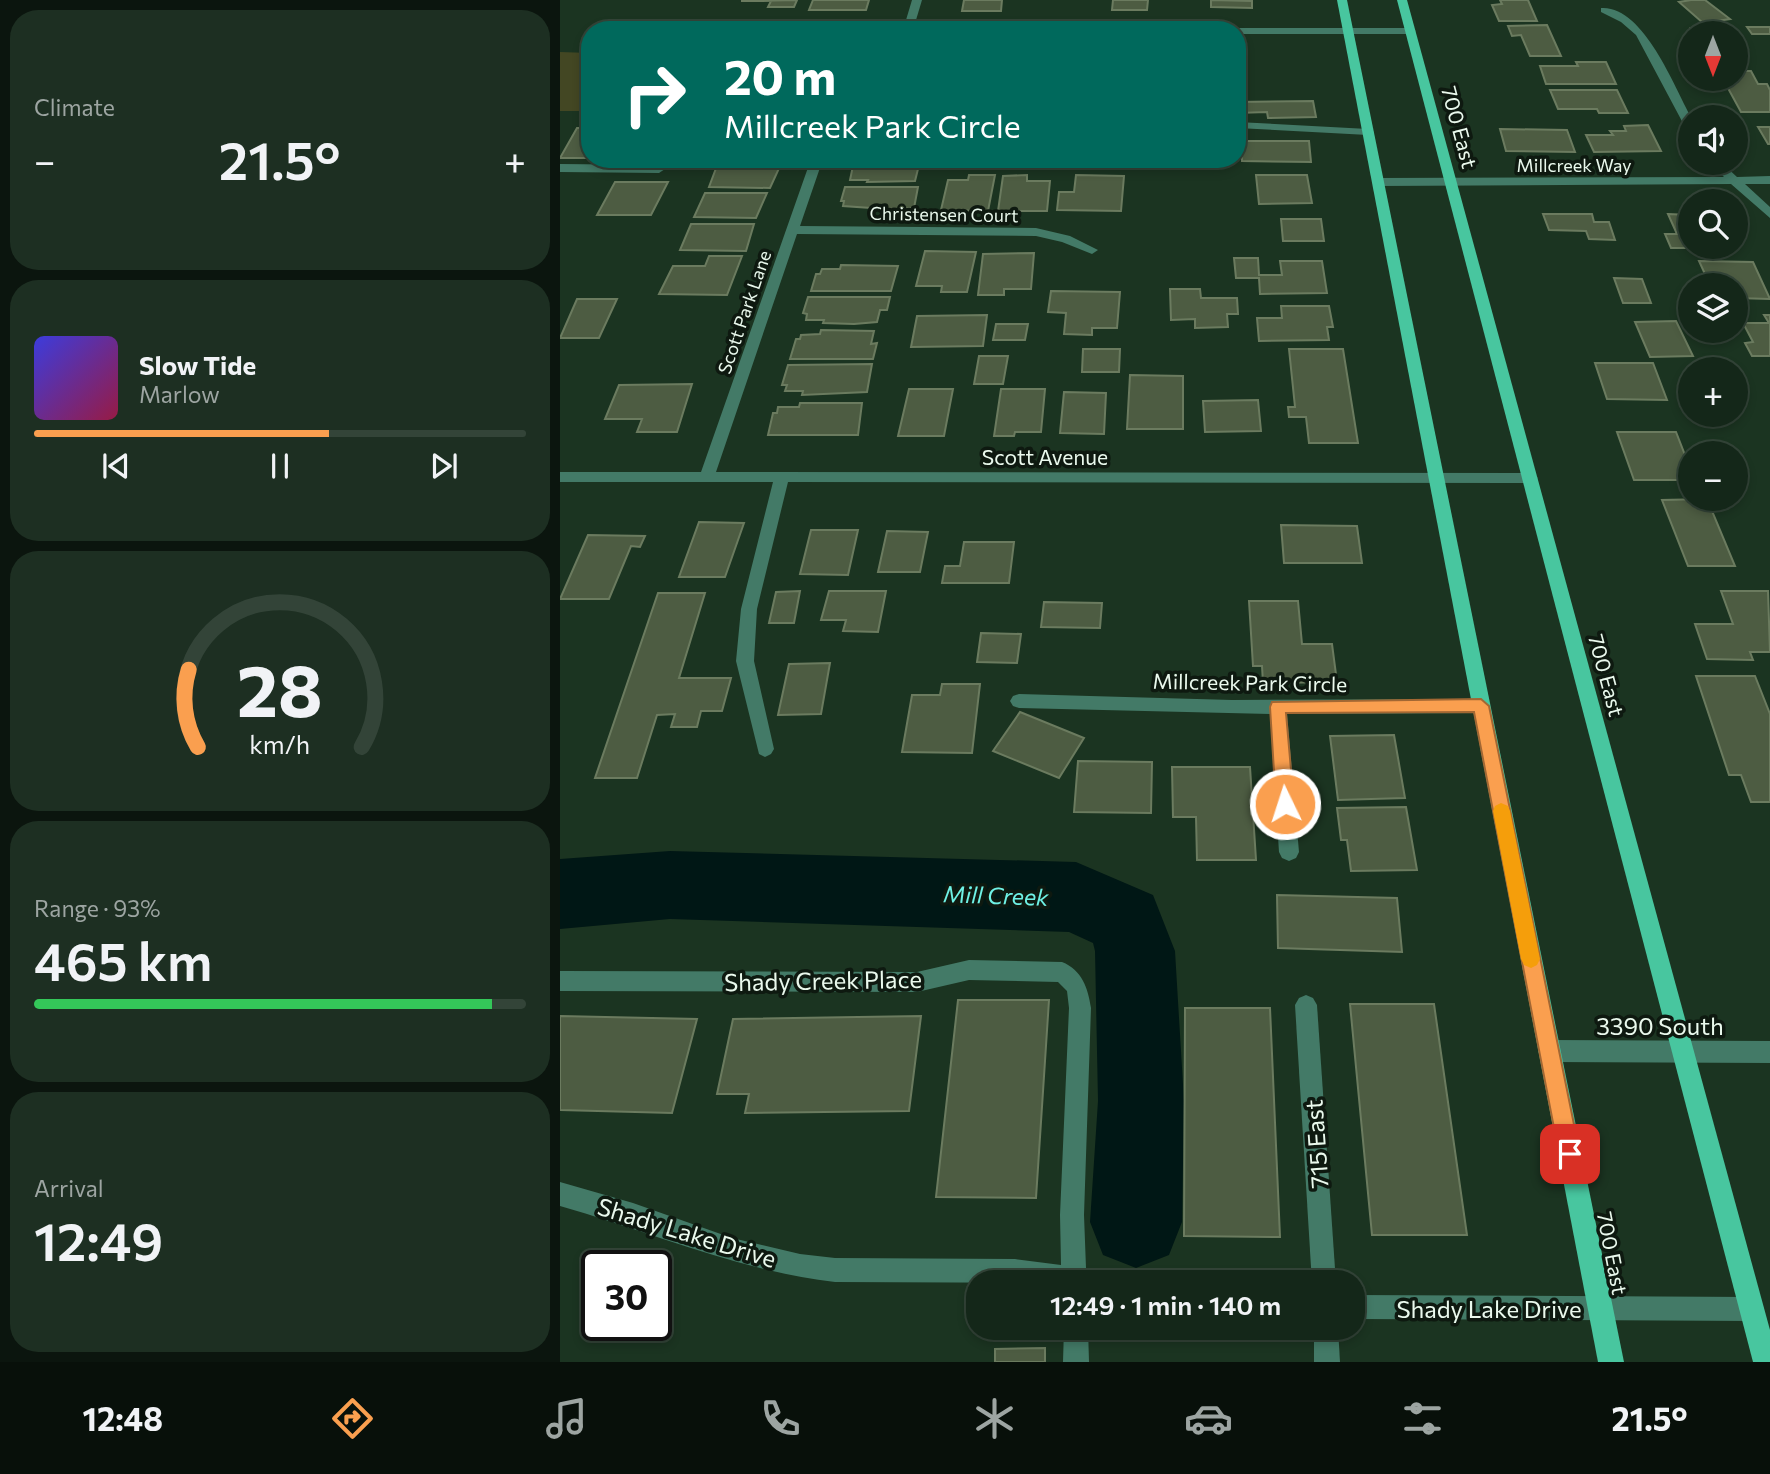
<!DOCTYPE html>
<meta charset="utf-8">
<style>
:root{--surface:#142719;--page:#1d2f22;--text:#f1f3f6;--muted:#9da5a2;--line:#334438;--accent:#fa9f4f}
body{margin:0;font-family:Commissioner,sans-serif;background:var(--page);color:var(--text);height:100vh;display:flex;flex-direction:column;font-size:26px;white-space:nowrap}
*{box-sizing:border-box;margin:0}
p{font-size:23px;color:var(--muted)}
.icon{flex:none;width:38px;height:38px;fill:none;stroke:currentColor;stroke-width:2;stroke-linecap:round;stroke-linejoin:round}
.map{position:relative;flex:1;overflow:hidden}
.side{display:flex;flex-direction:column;gap:10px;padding:10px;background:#0b150e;width:560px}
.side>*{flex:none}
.hud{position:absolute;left:21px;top:21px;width:665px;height:147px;border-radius:28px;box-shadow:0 4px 10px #0003,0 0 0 2px var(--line);background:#00695c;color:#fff;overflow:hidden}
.needle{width:46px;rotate:180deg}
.tools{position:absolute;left:1118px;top:21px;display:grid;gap:14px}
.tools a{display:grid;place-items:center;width:70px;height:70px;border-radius:50%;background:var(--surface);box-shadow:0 4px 10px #0003,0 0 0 2px var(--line);font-size:35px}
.speed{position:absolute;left:21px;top:1250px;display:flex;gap:14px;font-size:35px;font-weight:700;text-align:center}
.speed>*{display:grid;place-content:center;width:91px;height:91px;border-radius:50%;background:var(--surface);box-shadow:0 4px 10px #0003,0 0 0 2px var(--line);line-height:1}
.speed .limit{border:4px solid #111;border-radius:10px;background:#fff;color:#111}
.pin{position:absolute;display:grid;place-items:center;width:60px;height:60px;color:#fff;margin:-30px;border-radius:14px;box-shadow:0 4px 10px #0006}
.me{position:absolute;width:77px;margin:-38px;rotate:356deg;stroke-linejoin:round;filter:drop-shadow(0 0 5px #0008)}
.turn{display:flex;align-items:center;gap:24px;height:147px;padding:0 28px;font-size:32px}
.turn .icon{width:91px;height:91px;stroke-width:2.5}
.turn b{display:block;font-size:49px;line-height:60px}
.big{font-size:52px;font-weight:600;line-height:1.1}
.side .widget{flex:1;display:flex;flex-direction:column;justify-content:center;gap:10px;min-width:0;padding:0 24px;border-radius:28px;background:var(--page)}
.side .dial{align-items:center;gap:0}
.dial svg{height:182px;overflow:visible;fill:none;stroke:var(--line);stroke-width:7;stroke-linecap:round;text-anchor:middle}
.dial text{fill:var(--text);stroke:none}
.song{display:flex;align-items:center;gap:21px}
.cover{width:84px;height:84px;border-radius:10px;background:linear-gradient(135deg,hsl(240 70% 55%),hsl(340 70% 35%))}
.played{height:7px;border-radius:4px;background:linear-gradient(90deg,var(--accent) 60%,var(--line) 60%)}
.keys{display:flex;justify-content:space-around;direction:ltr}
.heat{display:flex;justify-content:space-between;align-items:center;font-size:38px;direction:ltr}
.charge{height:10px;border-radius:5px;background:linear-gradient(90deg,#34c759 93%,var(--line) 0)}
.trip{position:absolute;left:406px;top:1270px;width:399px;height:70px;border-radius:28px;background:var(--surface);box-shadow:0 4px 10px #0003,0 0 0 2px var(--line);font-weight:600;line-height:70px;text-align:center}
.menu{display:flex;height:112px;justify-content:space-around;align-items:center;background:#08100a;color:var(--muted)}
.menu .icon{width:49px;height:49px}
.menu .on{color:var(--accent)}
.menu b{font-size:32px;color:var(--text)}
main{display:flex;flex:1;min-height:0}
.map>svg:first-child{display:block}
</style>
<main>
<section class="side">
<div class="widget"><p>Climate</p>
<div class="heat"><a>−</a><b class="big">21.5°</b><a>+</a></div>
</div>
<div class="widget">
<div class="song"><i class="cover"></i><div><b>Slow Tide</b><p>Marlow</p></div></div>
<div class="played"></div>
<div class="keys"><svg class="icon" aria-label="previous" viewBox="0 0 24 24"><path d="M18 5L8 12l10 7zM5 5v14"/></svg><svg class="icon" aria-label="pause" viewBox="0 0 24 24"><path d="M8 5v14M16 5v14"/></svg><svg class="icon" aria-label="next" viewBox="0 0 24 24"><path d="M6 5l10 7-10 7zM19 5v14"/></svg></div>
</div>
<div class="widget dial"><svg viewBox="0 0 100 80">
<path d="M14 69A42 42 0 1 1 86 69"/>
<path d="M14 69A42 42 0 0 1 10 35" stroke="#fa9f4f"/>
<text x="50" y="56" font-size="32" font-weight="700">28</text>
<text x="50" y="72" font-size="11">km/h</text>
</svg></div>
<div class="widget"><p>Range · 93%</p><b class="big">465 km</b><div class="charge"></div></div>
<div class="widget"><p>Arrival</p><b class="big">12:49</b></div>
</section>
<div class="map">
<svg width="1210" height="1362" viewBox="0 0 1210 1362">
<rect width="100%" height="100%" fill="#1b3421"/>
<polygon fill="#434723" points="0,52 30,53 30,111 0,111"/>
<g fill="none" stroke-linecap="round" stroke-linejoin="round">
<polygon fill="#001715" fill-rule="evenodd" points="110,851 516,862 593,895 615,951 624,1101 622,1222 609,1255 576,1268 543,1255 530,1222 538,1101 535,951 533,943 509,932 110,919 0,929 0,859"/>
</g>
<g fill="#4d5c42" stroke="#6b7b5f" stroke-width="2">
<polygon points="237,0 234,7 208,7 211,1 181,1"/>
<polygon points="253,0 309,0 306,10 249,10"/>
<polygon points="404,0 442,0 441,11 402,11"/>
<polygon points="553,0 588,0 587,10 552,10"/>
<polygon points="651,0 692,1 692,8 651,7"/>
<polygon points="940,0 968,0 977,21 939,21 932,5 942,4"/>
<polygon points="1131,0 1145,0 1170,19 1143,23 1119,2"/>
<polygon points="987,25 1001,56 970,56 961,35 952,36 948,26"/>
<polygon points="1187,27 1210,27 1210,34 1192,34"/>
<polygon points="1131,28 1161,28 1164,32 1175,32 1182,41 1176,41 1176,33 1134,33"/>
<polygon points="1016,62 1046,62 1056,84 986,84 980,66 1018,66"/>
<polygon points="1176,71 1191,71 1198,84 1207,84 1210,90 1210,112 1181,112 1163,79 1176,79"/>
<polygon points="990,90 1057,90 1068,113 1039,113 1037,109 998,109"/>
<polygon points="753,101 756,117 708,118 707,112 677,113 677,102"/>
<polygon points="1088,125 1101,151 1034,152 1026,135 1053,135 1050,131 1066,131 1064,126"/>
<polygon points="1198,127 1210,127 1210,144 1208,144"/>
<polygon points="17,128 30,128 30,158 0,158"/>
<polygon points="940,129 1007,130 1015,152 946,151"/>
<polygon points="681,141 749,141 751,162 682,161"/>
<polygon points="294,161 360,161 355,181 307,182 308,180 290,180"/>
<polygon points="158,163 221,164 210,188 149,187"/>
<polygon points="409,175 435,175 428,211 381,210 388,180 408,180"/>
<polygon points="467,175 467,181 490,181 487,211 438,211 443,176"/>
<polygon points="516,175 564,176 561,211 497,210 499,192 514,192"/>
<polygon points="696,175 747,175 752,203 699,204"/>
<polygon points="55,182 108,182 91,215 37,215"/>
<polygon points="285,187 358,187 354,208 326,209 283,206 284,201 281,201"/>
<polygon points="145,193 207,193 196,218 134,217"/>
<polygon points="983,214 1032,214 1034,222 1049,222 1055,240 1029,239 1026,231 989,230"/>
<polygon points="1108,214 1130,215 1130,247 1163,248 1111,248 1105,234 1117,234"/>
<polygon points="721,219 761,219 764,241 723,241"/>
<polygon points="131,224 194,224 186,251 120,250"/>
<polygon points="365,251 416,252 407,292 381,292 382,286 356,286"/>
<polygon points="474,253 471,289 444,289 444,295 418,295 423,254"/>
<polygon points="149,256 182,256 167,295 99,294 113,266 145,266"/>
<polygon points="674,258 698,258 699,275 722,275 720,261 762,261 767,293 700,294 699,278 676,278"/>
<polygon points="1139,261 1193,262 1210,299 1176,298 1176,285 1150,285"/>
<polygon points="281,265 338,266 331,291 251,291 256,274 260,274 262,269 280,269"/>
<polygon points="1054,278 1082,279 1091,303 1063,303"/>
<polygon points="610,289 640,289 641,298 677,298 678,314 667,314 668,327 635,328 635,319 611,320"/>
<polygon points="491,291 560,292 557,328 532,328 532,335 504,334 506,313 488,312"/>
<polygon points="248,297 330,297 327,310 320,310 317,322 294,324 263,323 264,320 246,320 247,314 243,313"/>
<polygon points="17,299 57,299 39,338 0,338"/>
<polygon points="721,306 769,306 773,327 767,327 769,340 699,341 697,318 722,318"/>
<polygon points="427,315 423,346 351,347 357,316"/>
<polygon points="1204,315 1210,315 1210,356 1192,356 1185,343 1193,342 1183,323 1209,323"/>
<polygon points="1116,321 1133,356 1090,357 1075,322"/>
<polygon points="436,324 468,324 465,340 433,340"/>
<polygon points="261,330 314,331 311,344 317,343 313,359 230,359 236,339 240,339 241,335 260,334"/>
<polygon points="523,349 560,349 559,372 522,372"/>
<polygon points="729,349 783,349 798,443 749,443 746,417 729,417 728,407 735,407"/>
<polygon points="419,356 448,356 443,384 414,384"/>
<polygon points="1035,363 1093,363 1107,400 1047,399"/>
<polygon points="312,364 307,392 242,395 243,391 225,391 227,385 222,385 228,365"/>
<polygon points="570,375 623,376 623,429 567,429"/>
<polygon points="132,384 117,432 77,432 82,419 45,419 59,385"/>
<polygon points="349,389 393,389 384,436 338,436"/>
<polygon points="441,389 485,389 481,432 455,432 454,436 434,436"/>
<polygon points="504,392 546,393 544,434 500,433"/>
<polygon points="698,400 701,431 645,432 643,401"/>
<polygon points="240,403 302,403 298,435 208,435 213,413 217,413 218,407 239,407"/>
<polygon points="1057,432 1116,432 1130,468 1130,480 1074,480"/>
<polygon points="1147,499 1175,566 1128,566 1102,500"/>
<polygon points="139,522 184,523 165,577 119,577"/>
<polygon points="721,525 797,526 802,563 724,563"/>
<polygon points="251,530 298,530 288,575 240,574"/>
<polygon points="327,531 368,532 360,572 318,572"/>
<polygon points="28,535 85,536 80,547 71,546 49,599 0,599"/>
<polygon points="404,542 454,542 449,583 382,583 385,566 400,566"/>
<polygon points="240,591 234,623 209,623 216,592"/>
<polygon points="269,591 326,591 318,632 283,631 286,620 261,620"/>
<polygon points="1161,591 1208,591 1210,652 1190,652 1193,660 1147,659 1135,624 1173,624"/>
<polygon points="98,593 145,593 119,678 171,678 162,711 141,711 137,727 111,727 115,714 97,715 77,778 35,778"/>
<polygon points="689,601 738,601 742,644 772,644 777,682 703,683 702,666 693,666"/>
<polygon points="484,602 542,603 540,628 481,627"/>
<polygon points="421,633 461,634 457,663 417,662"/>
<polygon points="270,663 261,714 218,715 229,664"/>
<polygon points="1136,676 1195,676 1210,714 1210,802 1191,802 1181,775 1169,775"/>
<polygon points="382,684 420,684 412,753 342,752 352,695 380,695"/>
<polygon points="460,712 524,738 499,778 433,751"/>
<polygon points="834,735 845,798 778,800 770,736"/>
<polygon points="518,761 592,762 591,813 514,812"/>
<polygon points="612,767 690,767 696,860 637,860 636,817 613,817"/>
<polygon points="846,807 857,870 791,871 787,840 781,840 777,808"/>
<polygon points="717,895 837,898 842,952 718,948"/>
<polygon points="398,1000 489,1000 476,1198 376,1197"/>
<polygon points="790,1004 874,1004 907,1235 812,1235"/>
<polygon points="625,1008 710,1008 720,1237 624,1236"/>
<polygon points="0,1016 137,1019 112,1113 0,1110"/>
<polygon points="361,1016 349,1111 185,1113 189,1094 157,1094 173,1019"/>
<polygon points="485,1348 485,1362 435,1362 435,1349"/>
</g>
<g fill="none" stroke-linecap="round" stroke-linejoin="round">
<g fill="#437a67" fill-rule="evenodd">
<polygon points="352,0 362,0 353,30 343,30"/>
<path d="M1041,8c42,-3 73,78 90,109l-1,11 -6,-3 -48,-90 -15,-13 -20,-10z"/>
<polygon points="44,24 85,27 90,30 40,29 40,25"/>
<polygon points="677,28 851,28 856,31 851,34 677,34 677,30 673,30"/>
<polygon points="677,122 808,129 814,132 808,135 677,128"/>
<polygon points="251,159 263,159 240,226 476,228 510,236 538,250 532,254 502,242 476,236 237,234 156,472 970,473 978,478 970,483 228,482 197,609 194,661 214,749 211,754 205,757 199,754 176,661 181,609 213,482 0,482 0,472 141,472"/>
<polygon points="1150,163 1162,163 1177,177 1210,176 1210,184 1185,184 1210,207 1210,218 1171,184 818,186 812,182 818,178 1164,177"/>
<polygon points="0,164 99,165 105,169 99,173 0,172"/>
<polygon points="459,694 672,700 921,699 927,701 930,706 927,711 921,713 727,714 739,852 736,858 729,861 722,858 719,852 710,714 459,708 453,706 450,701 453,696"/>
<path d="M409,960l93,2c20,8 26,26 29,46l-7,207 2,53 30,6 3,9 -284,-1c-95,-11 -184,-50 -275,-76v-24l73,21 99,35 68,16 35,4 180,1 46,6 -1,-50 9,-207 -2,-17 -9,-9 -89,-2 -52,12 -357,-1v-20l357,1z"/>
<polygon points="746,995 753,998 757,1005 776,1283 752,1283 735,1005 739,998"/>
<polygon points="989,1040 1210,1041 1210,1063 989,1062 981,1058 978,1051 981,1044"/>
<polygon points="793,1295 1192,1297 1201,1300 1204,1309 1201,1318 1192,1321 793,1319"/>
<polygon points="504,1328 528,1328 529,1362 503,1362"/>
<polygon points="754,1328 778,1328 780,1362 754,1362"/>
</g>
<g fill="#48c69f" fill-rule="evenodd">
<polygon points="777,0 787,0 1064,1362 1038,1362"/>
<polygon points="837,0 847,0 1210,1330 1210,1362 1193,1362"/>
</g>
</g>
<polygon fill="#fa9f4f" stroke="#a26733" stroke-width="2" points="921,699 929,706 1020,1154 1017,1161 1010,1164 1002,1161 999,1154 914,712 726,713 734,804 731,809 725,811 719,809 716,804 710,707 712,702"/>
<polygon fill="#f59e0b" points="941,803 948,806 950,811 980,959 977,965 971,968 964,965 961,959 933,811 935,806"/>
<g text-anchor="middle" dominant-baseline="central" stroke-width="7" stroke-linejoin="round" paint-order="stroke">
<g font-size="18" fill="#eaf9ed" stroke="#0e1910">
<text x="1014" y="165">Millcreek Way</text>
<text transform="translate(384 214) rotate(1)">Christensen Court</text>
<text transform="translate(184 312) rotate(-71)">Scott Park Lane</text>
</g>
<g font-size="21" fill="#eaf9ed" stroke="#0e1910">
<text transform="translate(900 127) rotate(75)">700 East</text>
<text x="485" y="456">Scott Avenue</text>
<text transform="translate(1047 675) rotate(75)">700 East</text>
<text transform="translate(690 682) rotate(1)">Millcreek Park Circle</text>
<text transform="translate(1053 1253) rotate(79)">700 East</text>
</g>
<g font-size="23" font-style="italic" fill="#6ff2e6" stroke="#0e1910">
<text transform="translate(436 895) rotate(2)">Mill Creek</text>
</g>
<g font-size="24" fill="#eaf9ed" stroke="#0e1910">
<text transform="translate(263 980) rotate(-1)">Shady Creek Place</text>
<text x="1100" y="1025">3390 South</text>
<text transform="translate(756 1144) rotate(-94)">715 East</text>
<text transform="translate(127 1232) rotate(17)">Shady Lake Drive</text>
<text x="929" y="1308">Shady Lake Drive</text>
</g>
</g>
</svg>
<div class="tools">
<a><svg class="needle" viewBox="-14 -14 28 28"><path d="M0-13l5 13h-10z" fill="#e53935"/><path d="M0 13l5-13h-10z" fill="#9da5a2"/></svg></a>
<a><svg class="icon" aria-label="sound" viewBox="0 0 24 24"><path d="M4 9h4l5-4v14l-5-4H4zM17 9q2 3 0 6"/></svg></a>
<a><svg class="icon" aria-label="search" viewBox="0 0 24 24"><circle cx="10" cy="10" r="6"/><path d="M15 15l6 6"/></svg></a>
<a><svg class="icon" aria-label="layers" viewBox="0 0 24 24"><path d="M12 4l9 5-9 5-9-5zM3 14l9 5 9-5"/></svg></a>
<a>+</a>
<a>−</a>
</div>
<div class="speed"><div class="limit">30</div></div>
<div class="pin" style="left:1010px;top:1154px;background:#d93025"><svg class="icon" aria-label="arrive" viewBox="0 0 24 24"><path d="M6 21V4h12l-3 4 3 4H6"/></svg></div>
<svg class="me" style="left:725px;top:804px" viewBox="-20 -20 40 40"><circle r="17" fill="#fa9f4f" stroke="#fff" stroke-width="3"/><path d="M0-11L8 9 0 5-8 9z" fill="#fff"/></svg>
<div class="trip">12:49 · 1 min · 140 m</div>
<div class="hud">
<div class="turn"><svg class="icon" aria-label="right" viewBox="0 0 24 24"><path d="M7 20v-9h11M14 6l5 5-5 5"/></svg><div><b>20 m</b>Millcreek Park Circle</div></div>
</div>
</div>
</main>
<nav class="menu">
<b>12:48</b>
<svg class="icon on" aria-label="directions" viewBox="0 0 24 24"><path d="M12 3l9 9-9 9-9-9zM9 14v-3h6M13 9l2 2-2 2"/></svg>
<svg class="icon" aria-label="music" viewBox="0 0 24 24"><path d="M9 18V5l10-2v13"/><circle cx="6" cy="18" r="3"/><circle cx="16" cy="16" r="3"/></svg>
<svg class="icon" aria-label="phone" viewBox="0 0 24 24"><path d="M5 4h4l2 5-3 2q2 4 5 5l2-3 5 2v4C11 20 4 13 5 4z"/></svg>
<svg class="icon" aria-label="climate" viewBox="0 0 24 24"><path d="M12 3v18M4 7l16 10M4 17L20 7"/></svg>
<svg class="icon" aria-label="car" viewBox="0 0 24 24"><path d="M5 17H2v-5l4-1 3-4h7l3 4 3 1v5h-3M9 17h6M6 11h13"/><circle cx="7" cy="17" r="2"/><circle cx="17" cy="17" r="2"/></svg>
<svg class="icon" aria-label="filters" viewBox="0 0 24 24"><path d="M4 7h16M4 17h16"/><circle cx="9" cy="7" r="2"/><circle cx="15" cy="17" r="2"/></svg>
<b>21.5°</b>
</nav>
